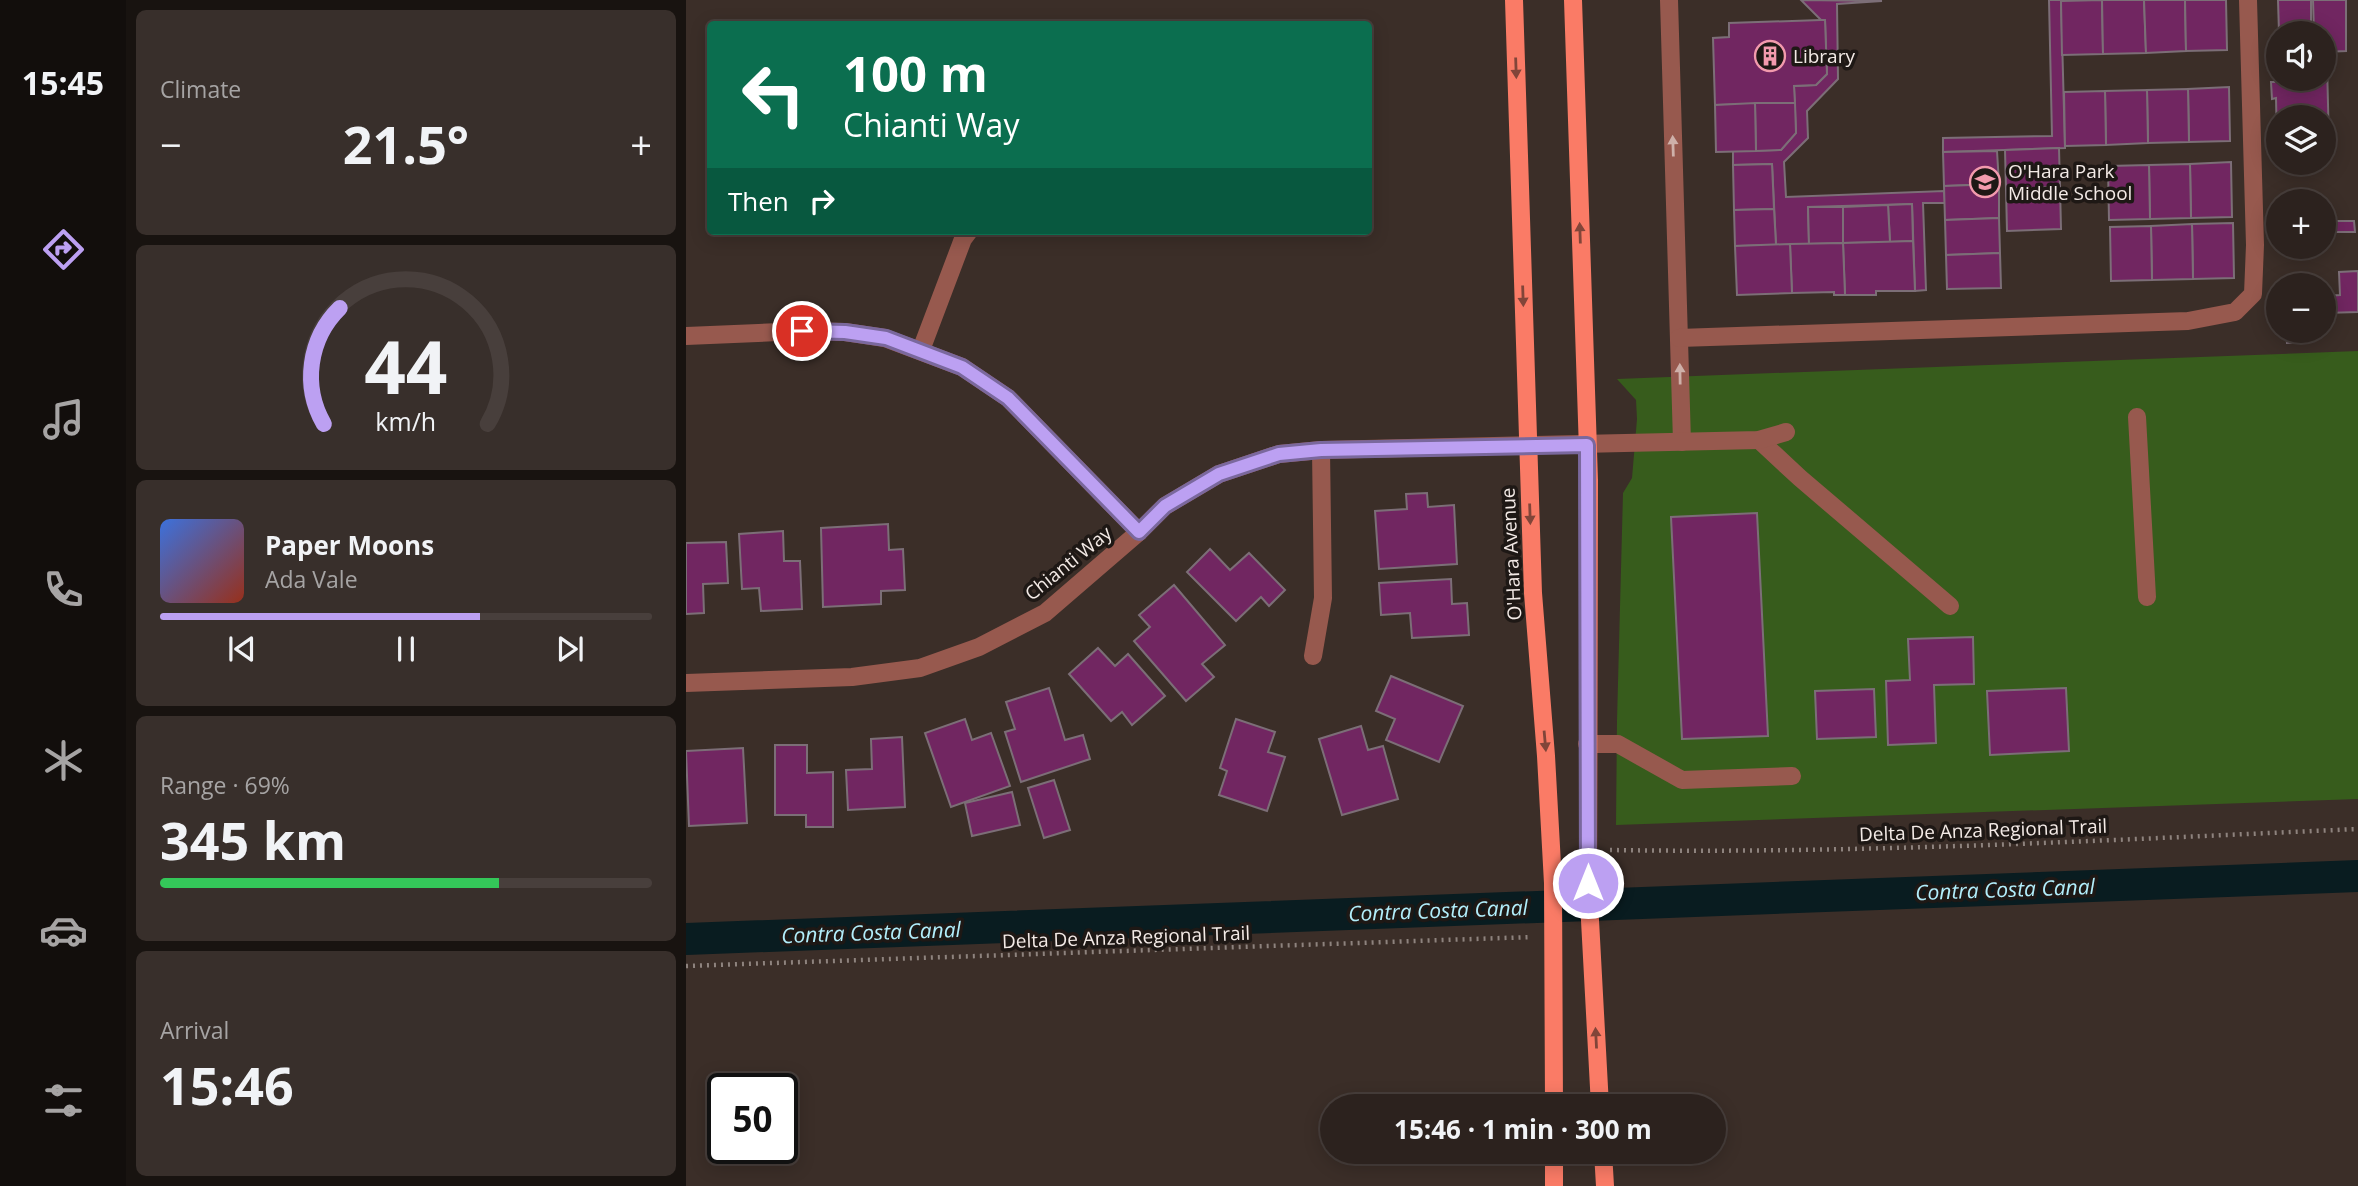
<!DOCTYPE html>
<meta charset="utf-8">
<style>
:root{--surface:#2c221e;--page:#382f2b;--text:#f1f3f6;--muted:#a6a4a4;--line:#483f3c;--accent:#bca0f2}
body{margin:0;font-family:"Open Sans",sans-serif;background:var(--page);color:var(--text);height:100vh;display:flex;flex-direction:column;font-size:26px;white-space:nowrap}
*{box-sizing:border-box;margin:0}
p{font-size:23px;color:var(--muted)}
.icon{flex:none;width:38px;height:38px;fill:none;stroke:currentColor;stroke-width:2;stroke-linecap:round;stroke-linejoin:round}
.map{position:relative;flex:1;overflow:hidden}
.panel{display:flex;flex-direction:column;gap:10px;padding:10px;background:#181310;width:560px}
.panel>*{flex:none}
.banner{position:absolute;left:21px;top:21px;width:665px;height:214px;border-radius:7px;box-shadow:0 4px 18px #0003,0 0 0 2px var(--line);background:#0b6e4f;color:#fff;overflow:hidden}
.buttons{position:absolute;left:1580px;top:21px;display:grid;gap:14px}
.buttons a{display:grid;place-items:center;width:70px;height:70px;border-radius:50%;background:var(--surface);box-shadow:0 4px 18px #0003,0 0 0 2px var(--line);font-size:35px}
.speed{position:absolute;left:21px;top:1073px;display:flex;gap:14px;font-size:35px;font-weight:700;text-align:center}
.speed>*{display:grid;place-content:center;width:91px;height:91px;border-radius:50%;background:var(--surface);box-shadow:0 4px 18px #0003,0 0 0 2px var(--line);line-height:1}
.speed .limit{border:4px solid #111;border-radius:10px;background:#fff;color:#111}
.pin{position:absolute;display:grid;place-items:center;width:60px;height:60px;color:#fff;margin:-30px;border:4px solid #fff;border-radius:50%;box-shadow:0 2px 7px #0007}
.me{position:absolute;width:77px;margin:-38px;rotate:0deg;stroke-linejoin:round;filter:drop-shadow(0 0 5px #0008)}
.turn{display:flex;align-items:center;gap:24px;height:147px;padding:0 21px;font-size:32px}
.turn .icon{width:91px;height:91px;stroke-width:2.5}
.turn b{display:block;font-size:49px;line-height:60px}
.then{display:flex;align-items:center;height:66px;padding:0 21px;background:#0003;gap:14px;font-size:26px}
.big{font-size:52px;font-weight:700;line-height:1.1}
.panel .widget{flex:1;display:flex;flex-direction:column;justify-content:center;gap:10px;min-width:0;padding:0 24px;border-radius:10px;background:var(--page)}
.panel .dial{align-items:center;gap:0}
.dial svg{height:182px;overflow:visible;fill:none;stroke:var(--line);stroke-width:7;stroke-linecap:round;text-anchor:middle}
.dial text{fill:var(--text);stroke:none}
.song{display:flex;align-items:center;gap:21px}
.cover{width:84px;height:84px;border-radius:10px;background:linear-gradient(135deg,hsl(220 70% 55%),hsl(10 70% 35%))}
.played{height:7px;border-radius:4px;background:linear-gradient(90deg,var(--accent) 65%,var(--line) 65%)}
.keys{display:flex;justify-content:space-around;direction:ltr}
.heat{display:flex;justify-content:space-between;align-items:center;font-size:38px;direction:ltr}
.charge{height:10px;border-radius:5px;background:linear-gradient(90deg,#34c759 69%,var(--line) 0)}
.trip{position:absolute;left:634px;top:1094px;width:406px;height:70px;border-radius:35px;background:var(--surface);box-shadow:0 4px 18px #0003,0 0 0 2px var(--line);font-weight:700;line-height:70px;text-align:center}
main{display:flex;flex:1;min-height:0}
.tab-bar{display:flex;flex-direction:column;width:126px;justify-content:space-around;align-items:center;background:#120e0c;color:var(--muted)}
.tab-bar .icon{width:49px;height:49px}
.tab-bar .active{color:var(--accent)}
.tab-bar b{font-size:32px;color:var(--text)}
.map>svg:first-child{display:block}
</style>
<main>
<nav class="tab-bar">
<b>15:45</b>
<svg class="icon active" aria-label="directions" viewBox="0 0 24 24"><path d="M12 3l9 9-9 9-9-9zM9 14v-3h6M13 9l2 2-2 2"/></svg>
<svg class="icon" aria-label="music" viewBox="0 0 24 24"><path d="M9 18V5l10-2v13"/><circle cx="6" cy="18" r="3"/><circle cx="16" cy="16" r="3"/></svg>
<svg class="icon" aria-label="phone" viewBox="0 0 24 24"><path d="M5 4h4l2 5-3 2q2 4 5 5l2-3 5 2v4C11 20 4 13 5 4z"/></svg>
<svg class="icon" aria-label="climate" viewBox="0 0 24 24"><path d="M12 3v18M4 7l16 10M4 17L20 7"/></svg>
<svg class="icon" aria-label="car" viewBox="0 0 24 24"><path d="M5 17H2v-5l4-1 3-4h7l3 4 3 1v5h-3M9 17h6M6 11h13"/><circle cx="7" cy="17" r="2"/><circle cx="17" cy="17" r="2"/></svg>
<svg class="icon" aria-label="filters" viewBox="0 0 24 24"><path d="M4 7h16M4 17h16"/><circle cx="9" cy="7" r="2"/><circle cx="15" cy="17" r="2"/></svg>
</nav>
<section class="panel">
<div class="widget"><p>Climate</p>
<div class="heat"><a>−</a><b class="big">21.5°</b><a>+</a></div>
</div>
<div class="widget dial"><svg viewBox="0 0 100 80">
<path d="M14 69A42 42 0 1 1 86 69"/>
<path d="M14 69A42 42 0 0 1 21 18" stroke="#bca0f2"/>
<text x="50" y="56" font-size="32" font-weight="700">44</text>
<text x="50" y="72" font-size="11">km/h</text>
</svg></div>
<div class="widget">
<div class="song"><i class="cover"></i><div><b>Paper Moons</b><p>Ada Vale</p></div></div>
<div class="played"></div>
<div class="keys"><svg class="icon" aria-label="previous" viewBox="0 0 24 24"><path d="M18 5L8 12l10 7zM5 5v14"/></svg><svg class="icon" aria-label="pause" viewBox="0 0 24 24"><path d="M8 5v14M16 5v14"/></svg><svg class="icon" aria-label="next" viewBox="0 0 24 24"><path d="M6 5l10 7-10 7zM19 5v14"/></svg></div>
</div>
<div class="widget"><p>Range · 69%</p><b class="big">345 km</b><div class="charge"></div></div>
<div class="widget"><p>Arrival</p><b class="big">15:46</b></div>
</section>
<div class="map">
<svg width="1672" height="1186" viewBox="0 0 1672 1186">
<rect width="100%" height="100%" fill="#3b2e28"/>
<polygon fill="#375c1c" points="1672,351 1672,799 930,825 931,721 937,493 946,478 951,419 950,400 931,379"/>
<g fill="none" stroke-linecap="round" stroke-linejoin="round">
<polyline stroke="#091c20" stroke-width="32" points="0,939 1672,876"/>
</g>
<g fill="#712661" stroke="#7c6e77" stroke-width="2">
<polygon points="1115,0 1196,1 1151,4 1152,79 1121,111 1122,138 1098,162 1100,197 1258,191 1259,203 1237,203 1240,290 1229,291 1226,204 1122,207 1123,244 1090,245 1086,164 1047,165 1047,151 1095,150 1110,133 1108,86 1130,85 1141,74 1139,20 1135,20"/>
<polygon points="1363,0 1375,0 1379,148 1257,152 1257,138 1366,136"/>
<polygon points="1416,0 1417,54 1376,55 1375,1"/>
<polygon points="1416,0 1458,0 1460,53 1417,54"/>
<polygon points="1458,0 1499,0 1500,51 1460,53"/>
<polygon points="1499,0 1540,0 1541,50 1500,51"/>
<polygon points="1592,0 1625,0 1625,33 1593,33"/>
<polygon points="1627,0 1660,0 1660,51 1638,52 1638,33 1628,33"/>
<polygon points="1135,20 1139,20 1141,74 1130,85 1108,86 1109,103 1029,105 1027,38 1043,37 1043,23"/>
<polygon points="1641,64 1643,144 1638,144 1638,117 1592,117 1591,146 1590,98 1586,99 1585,82 1590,82 1589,66 1592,66 1592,79 1638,79 1638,65"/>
<polygon points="1543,87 1544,141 1503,142 1502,89"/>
<polygon points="1502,89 1503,142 1462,143 1461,90"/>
<polygon points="1461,90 1462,143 1420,145 1419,91"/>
<polygon points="1419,91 1420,145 1379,146 1378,92"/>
<polygon points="1069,103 1109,103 1110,133 1095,150 1070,151"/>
<polygon points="1069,103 1070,151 1030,152 1029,105"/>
<polygon points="1373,148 1374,187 1320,189 1319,150"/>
<polygon points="1311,151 1313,184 1258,186 1257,152"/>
<polygon points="1545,162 1546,217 1505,218 1504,164"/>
<polygon points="1086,164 1088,209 1048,210 1047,165"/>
<polygon points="1504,164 1505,218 1464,219 1463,165"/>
<polygon points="1463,165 1464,219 1423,220 1422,166"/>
<polygon points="1313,184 1313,218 1259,220 1258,186"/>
<polygon points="1374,187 1375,229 1321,231 1320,189"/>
<polygon points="1226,204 1227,241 1204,242 1202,205"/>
<polygon points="1202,205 1204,242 1157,243 1157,207"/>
<polygon points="1122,207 1157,207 1157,243 1123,244"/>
<polygon points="1088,209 1090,245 1049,246 1048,210"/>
<polygon points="1313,218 1314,253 1260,255 1259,220"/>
<polygon points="1638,221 1668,221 1669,232 1638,232"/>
<polygon points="1547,223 1548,278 1507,279 1506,224"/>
<polygon points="1506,224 1507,279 1466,280 1465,226"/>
<polygon points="1465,226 1466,280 1425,281 1424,227"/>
<polygon points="1227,241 1229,291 1190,291 1190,295 1159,295 1157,243"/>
<polygon points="1157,243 1159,295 1148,295 1148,292 1106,293 1104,244"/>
<polygon points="1104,244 1106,293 1051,295 1049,246"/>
<polygon points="1314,253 1315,288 1261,289 1260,255"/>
<polygon points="1672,271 1672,312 1639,313 1638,296 1654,295 1653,272"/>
<polygon points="1600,331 1611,331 1612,342 1601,343"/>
<polygon points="741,493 742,507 768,505 771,564 693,569 689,511 721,509 720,494"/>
<polygon points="1071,513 1082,736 996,739 985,517"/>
<polygon points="202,524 203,550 217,549 219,590 195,591 195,604 137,607 135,528"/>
<polygon points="97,531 98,561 114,561 116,609 75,611 73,588 56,589 53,534"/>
<polygon points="40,542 42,583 17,584 18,613 0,614 0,543"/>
<polygon points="524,549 544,570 563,553 599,590 583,606 575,597 550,621 501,572"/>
<polygon points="765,579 766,604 781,603 783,635 726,638 724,613 695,615 693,583"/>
<polygon points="488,585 539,645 516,664 528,677 500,701 448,641 464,627 453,615"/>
<polygon points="1287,637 1288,684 1248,685 1250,743 1202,745 1200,681 1224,680 1222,639"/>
<polygon points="412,648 429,666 442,654 479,696 446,725 436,712 425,721 383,674"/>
<polygon points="705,676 777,706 753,762 700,740 709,719 690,711"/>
<polygon points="363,688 379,740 397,735 404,759 335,782 319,732 329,729 320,702"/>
<polygon points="1380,688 1383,751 1304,755 1301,691"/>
<polygon points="1188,689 1190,737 1131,739 1129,691"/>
<polygon points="279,719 286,740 305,733 324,786 265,807 239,733"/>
<polygon points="550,719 589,732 582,752 599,757 581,811 533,795 541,771 534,768"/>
<polygon points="675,726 682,750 697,746 712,799 656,815 633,739"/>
<polygon points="216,737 219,807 162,810 160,770 186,769 185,739"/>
<polygon points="89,745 121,745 121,773 147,772 147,827 120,827 120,815 89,815"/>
<polygon points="57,748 61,823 3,826 0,751"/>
<polygon points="368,780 384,830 358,838 342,788"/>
<polygon points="326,792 334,825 286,836 279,803"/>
</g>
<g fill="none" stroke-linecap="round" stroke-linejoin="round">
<g stroke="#8e837e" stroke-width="4.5" stroke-dasharray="2 5" stroke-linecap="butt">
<path d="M924,850c250,4 499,-10 748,-21"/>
<polyline points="0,966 846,937"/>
</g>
<g stroke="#97594e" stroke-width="18">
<polyline points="983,0 996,442"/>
<polyline points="0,336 116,331 159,332 199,338 276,367 322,398 453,532"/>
<polyline points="993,338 1502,321 1549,312 1567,294 1569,245 1562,0"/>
<polyline points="235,350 277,239 283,231"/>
<polyline points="1451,417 1461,597"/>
<polyline points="1073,440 1114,478 1264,606"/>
<polyline points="627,656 637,598 635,450"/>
<polyline points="0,683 166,677 234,668 293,647 359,613 453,532 479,506 533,474 593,454 635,450 1073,440 1100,432"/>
<polyline points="901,744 932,744 996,780 1106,776"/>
</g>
<g stroke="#fa7b66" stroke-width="18">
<polyline points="828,0 847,593 860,756 867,883 868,1106"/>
<polyline points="887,0 903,480 902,883 914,1106"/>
<polyline points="917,1152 919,1186"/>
<polyline points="868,1186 868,1152"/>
</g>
</g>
<defs><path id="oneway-solid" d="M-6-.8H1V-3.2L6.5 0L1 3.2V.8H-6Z" transform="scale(1.75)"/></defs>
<g fill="#814539">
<use href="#oneway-solid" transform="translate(830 68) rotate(88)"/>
<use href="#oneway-solid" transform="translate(894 233) rotate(-92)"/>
<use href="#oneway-solid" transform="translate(837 296) rotate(88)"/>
<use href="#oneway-solid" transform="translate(844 514) rotate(88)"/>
<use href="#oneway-solid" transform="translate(859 741) rotate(85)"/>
<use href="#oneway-solid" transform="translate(910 1038) rotate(-93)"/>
</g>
<g fill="#ceb0a9">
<use href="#oneway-solid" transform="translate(987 146) rotate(-92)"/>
<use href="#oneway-solid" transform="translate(994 374) rotate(-91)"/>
</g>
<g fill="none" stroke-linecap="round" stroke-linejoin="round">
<g stroke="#7a689d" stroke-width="18">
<polyline id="route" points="116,331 159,332 200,338 276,367 322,398 453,532 479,506 533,474 593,454 635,450 901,445 902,883"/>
</g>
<use href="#route" stroke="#bca0f2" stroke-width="12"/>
</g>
<defs>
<g id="building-ring" transform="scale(1.575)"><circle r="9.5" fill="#1e1815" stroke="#f29aad" stroke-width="1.5"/><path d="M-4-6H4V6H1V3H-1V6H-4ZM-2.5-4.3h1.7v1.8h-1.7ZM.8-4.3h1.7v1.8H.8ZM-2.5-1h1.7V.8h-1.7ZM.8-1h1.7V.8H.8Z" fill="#f29aad"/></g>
<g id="school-ring" transform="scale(1.575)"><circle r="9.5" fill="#1e1815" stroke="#f29aad" stroke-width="1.5"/><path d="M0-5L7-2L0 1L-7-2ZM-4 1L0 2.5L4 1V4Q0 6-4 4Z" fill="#f29aad"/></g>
</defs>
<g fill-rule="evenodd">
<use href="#building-ring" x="1084" y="56"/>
<use href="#school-ring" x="1299" y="182"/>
</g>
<g text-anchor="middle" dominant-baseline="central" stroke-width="7" stroke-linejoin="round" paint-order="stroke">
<g font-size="19" fill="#f3eae6" stroke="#1e1815" text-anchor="start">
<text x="1107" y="56">Library</text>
<text x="1322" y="171">O'Hara Park<tspan x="1322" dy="22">Middle School</tspan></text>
</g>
<g font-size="19" fill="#f3eae6" stroke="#1e1815">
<text transform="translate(825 554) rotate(-93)">O'Hara Avenue</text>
<text transform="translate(382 563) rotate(-39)">Chianti Way</text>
<text transform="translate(1297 830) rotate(-2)">Delta De Anza Regional Trail</text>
<text transform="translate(440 937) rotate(-2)">Delta De Anza Regional Trail</text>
</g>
<g font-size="21" font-style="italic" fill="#b2eefb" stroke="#1e1815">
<text transform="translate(1319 889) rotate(-2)">Contra Costa Canal</text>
<text transform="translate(752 910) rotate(-2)">Contra Costa Canal</text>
<text transform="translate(185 932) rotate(-2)">Contra Costa Canal</text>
</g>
</g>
</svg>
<div class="buttons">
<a><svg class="icon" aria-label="sound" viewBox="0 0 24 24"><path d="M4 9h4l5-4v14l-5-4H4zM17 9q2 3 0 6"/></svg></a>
<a><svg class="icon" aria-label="layers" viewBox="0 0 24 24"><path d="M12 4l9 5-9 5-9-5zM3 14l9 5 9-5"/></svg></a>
<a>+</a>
<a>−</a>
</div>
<div class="speed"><div class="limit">50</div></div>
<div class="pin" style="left:116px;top:331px;background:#d93025"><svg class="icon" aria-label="arrive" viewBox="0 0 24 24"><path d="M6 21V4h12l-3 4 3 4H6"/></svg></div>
<svg class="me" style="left:902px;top:883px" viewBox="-20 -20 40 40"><circle r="17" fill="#bca0f2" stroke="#fff" stroke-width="3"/><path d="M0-11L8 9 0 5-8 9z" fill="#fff"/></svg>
<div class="trip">15:46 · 1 min · 300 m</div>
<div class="banner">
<div class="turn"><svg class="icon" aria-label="left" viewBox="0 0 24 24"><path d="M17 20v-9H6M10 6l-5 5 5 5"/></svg><div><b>100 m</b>Chianti Way</div></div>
<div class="then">Then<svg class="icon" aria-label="right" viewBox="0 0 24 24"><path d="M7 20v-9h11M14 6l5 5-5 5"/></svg></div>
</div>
</div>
</main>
